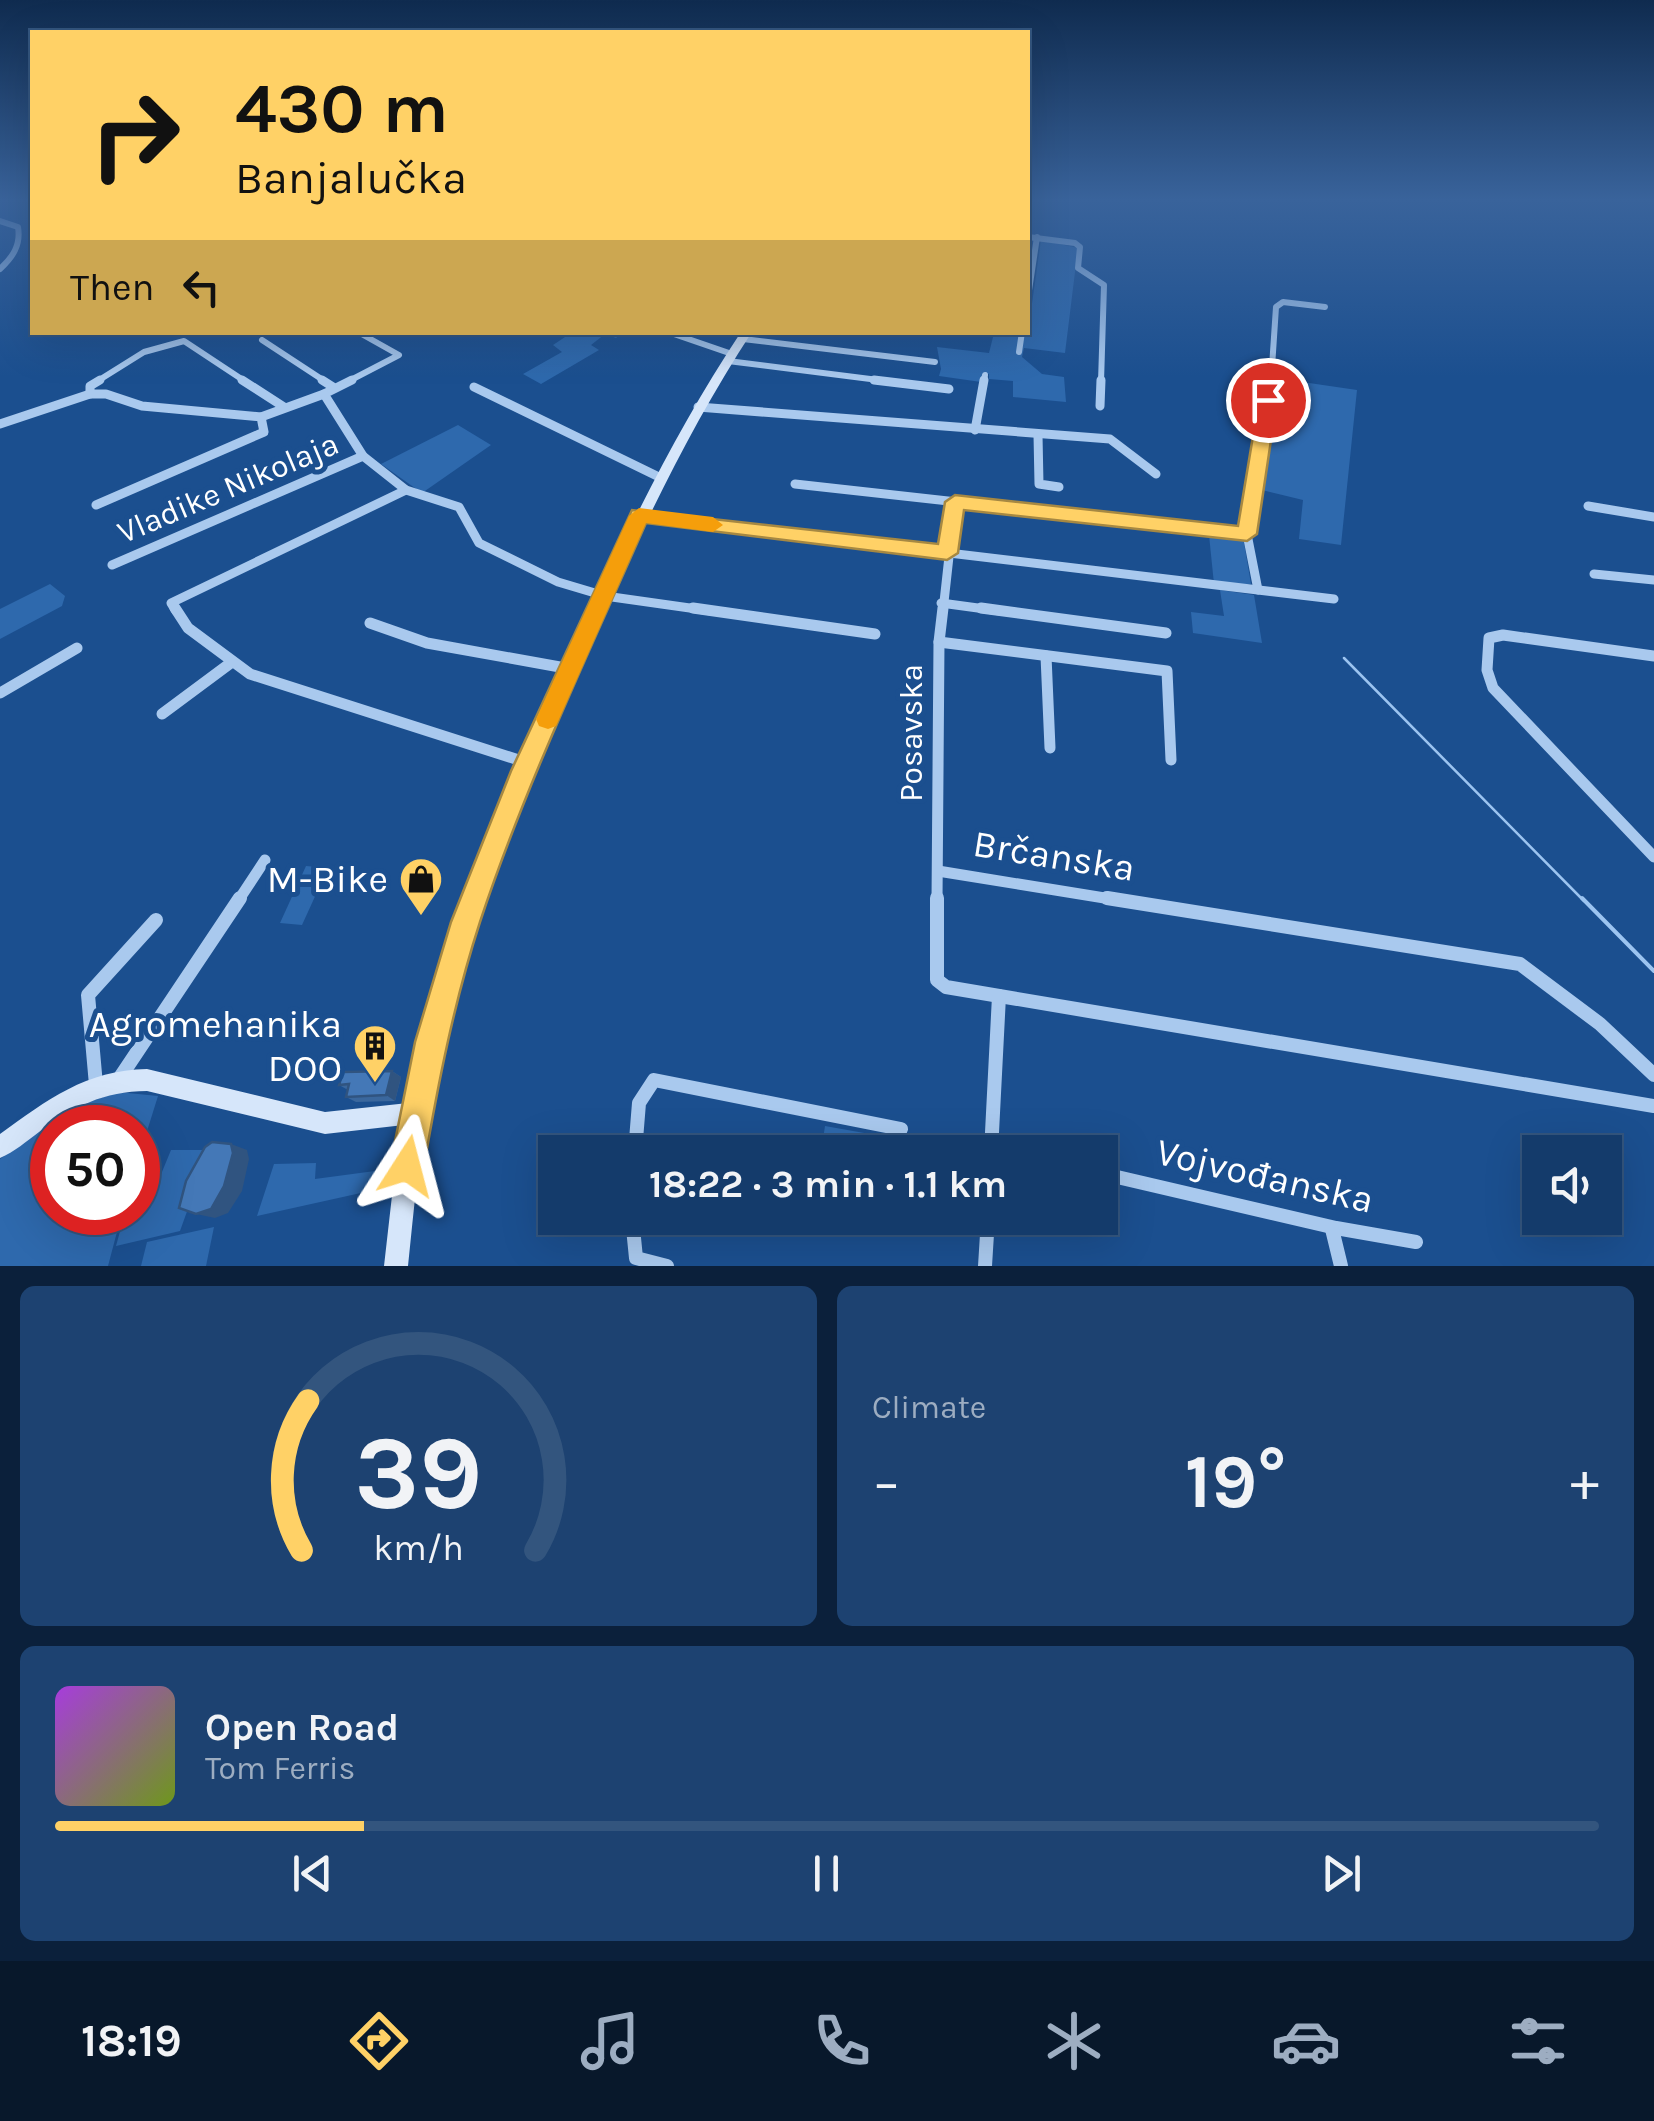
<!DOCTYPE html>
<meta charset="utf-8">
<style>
:root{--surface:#143b6b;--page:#1d4271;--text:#f1f3f6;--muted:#9dadc1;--line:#33557e;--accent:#ffd166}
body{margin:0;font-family:Karla,sans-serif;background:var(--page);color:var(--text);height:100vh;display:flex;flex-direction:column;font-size:38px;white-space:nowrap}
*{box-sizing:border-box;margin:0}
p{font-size:32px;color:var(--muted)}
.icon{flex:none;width:55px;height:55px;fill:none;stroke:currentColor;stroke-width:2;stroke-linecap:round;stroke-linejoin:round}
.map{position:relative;height:1266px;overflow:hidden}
.panel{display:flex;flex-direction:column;gap:20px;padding:20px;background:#0b203b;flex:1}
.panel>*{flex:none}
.hud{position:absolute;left:30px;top:30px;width:1000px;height:305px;border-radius:0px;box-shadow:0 10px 40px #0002,0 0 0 2px var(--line);background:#ffd166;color:#111;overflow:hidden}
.buttons{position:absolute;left:1522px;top:1135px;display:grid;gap:20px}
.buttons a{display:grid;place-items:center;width:100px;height:100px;border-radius:0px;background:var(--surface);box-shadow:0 10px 40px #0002,0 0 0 2px var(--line);font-size:50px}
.speed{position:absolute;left:30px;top:1105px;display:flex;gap:20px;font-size:50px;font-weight:700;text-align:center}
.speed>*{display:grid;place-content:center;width:130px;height:130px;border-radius:50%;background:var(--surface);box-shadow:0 10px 40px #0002,0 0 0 2px var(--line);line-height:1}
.speed .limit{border:15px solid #d22;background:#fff;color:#111}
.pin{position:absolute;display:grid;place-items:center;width:85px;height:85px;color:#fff;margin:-42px;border:5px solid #fff;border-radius:50%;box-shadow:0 2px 10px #0007}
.me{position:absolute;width:110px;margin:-55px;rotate:9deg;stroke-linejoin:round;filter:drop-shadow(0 0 8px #0008)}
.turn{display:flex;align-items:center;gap:35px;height:210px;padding:0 40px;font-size:45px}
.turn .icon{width:130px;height:130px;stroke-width:2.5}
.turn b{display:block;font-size:70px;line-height:85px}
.then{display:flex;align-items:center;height:95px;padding:0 40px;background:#0003;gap:20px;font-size:38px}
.big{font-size:75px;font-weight:700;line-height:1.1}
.panel .tile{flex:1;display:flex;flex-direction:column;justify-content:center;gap:15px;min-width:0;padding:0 35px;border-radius:15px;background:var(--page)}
.panel .dial{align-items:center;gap:0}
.dial svg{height:260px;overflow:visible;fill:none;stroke:var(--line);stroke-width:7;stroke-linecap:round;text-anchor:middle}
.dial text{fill:var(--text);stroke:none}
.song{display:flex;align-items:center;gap:30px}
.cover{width:120px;height:120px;border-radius:15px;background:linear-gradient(135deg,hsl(280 70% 55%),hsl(80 70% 35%))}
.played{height:10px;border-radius:5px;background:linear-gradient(90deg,var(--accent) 20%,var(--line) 20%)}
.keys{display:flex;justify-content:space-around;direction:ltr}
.heat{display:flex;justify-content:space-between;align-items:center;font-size:55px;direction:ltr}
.panel .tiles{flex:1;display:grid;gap:20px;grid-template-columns:1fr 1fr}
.tile:last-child{grid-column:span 2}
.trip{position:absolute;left:538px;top:1135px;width:580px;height:100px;border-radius:0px;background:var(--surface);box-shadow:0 10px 40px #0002,0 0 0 2px var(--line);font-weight:700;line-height:100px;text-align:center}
.tab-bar{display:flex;height:160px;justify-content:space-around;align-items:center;background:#08182b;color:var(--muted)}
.tab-bar .icon{width:70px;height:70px}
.tab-bar .current{color:var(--accent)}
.tab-bar b{font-size:45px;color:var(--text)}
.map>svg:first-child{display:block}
</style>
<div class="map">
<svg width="1654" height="1266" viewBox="0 0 1654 1266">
<rect width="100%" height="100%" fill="#1b4f8f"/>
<g fill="#2e69ad">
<polygon points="1041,240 1078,248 1065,353 1024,348 1022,357 1042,374 1064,377 1066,402 1013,397 1013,381 989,379 989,374 983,373 981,382 939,376 941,369 937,347 989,353 994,333 1028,332"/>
<polygon points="571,333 622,333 616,338 605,334 591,345 599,350 541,384 523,374 562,352 553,345"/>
<polygon points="1275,378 1357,390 1341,545 1299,539 1303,500 1258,489"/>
<polygon points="458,425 491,445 422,493 381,464"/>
<polygon points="1209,535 1243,537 1251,584 1214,584"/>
<polygon points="50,584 65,596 62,606 0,639 0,609"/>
<polygon points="1220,590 1254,595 1262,643 1193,633 1191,612 1224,616"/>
<polygon points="306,866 328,868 302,925 280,923"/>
<polygon points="118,1092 158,1096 138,1160 138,1128 52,1128 52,1212 122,1213 108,1266 0,1266 0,1159 69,1109"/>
<polygon points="825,1126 898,1139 897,1152 821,1152"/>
<polygon points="171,1150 209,1150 180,1231 116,1246 125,1213 138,1212 138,1191 155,1189"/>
<polygon points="316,1163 315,1179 390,1169 388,1187 257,1216 274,1164"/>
<polygon points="214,1227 206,1266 141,1266 147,1242"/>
</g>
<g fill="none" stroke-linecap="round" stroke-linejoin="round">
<polyline stroke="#9cc4f0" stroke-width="2.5" points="1344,658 1584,901"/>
<polyline stroke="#9cc4f0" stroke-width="4" points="1582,898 1654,971"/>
<g stroke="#a9c9ee" stroke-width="6">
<path d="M0,221l18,6c3,18 -5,30 -18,42"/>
<polyline points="1028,237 1075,243 1080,247 1078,268 1104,285 1101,382"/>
<polyline points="1028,297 1037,237"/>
<polyline points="668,332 732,354"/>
<polyline points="743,339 935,362"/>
<polyline points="262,340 326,382"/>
<polyline points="1019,352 1022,332"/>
<polyline points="728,361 894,382"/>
<polyline points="96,382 144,352 184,341 246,382"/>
<polyline points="347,382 399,355 358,332"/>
<polyline points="984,382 985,375"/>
<polyline points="1271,382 1276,307 1283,302 1325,307"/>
</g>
<g stroke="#a9c9ee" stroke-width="9">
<polyline points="242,380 284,407"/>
<polyline points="322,380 333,387"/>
<polyline points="352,380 324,394 363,456 406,490 459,507 479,543 558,582 605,596 711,611"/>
<polyline points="874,380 949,389"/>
<polyline points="474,387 659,477"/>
<polyline points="90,394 90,386 100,380"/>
<polyline points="1100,406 1101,380"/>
<polyline points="698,407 1110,439 1156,474"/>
<polyline points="261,417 324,394"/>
<polyline points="0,424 90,394 106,394 142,406 261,417 264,432 96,505"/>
<polyline points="975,430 984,380"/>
<polyline points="1038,435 1039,484 1059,487"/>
<polyline points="795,484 1247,534"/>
<polyline points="1588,506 1654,517"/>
<polyline points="639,516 1334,599"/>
<polyline points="112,565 363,456"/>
<polyline points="1594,574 1654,580"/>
<polyline points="1258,590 1247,534 1271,380"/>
<polyline points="941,603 1000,611"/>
<polyline points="176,611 171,603 406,490"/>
<polyline points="943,611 955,502"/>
</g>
<g stroke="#a9c9ee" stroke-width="11">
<polyline points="175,608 188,628 250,674 528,763"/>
<polyline points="693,608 875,634"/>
<polyline points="981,608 1166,633"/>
<polyline points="370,623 427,643 571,669"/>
<polyline points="939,642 1167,671 1171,760"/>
<polyline points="1046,656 1050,748"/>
<polyline points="1654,656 1503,635 1489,638 1487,670 1493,688 1654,857"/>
<polyline points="0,693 77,648"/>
<polyline points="162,714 232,662"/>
<polyline points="938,871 1123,901"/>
<polyline points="238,901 265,860"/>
<polyline points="937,901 939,642 943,608"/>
</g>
<g stroke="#a9c9ee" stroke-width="14">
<polyline points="937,898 937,980 946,987 1654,1106"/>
<polyline points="1107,898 1520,964 1600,1024 1654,1075"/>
<polyline points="119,1079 240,898"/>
<polyline points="96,1085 88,995 156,920"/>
<polyline points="635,1152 639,1103 654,1080 901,1129"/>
<polyline points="991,1152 999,996"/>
<polyline points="1100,1173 1336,1228 1416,1242"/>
<polyline points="632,1218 636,1258 667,1266"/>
<polyline points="1332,1229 1341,1266"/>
<polyline points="985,1266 988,1218"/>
</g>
<path fill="#d6e6fa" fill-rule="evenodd" d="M741,332h11c-63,96 -111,199 -158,303 -67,148 -130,298 -163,458 -12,57 -17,115 -23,173h-24l10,-88 10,-53 -79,9 -178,-43c-43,0 -74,16 -108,41 -12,9 -25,20 -39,26v-24c47,-34 86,-64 147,-65l178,43 83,-9c29,-156 96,-306 162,-449 52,-111 103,-220 171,-322z"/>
</g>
<polygon fill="#3a679d" points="392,1071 401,1077 395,1101 356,1102 346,1097 348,1090 339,1085"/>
<g fill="#305480">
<polygon points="392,1071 401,1077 395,1101 386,1095"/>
<polygon points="231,1144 247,1150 249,1159 242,1191 228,1213 215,1218 196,1214"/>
</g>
<g fill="#4478b7" stroke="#305480" stroke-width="2.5">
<polygon points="392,1071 386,1095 346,1097 349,1084 339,1085 343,1072"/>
<polygon points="212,1142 231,1144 233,1153 224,1186 211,1209 196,1214 179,1208 186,1181 205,1147"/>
</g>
<linearGradient id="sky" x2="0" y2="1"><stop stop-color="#0f2b4f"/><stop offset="0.53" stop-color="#39639b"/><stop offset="1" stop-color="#39639b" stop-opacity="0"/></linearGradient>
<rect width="1654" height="377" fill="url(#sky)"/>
<path fill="#ffd166" stroke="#a68842" stroke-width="2.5" d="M1268,394l9,6 -20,134 -10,7 -283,-31 -6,43 -11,7 -301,-37c-58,132 -121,263 -166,399 -26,80 -42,162 -56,244l-5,12 -12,5 -12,-5 -5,-12 25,-124 36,-120 60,-151 121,-261 306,34 7,-42 10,-7 283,31 21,-126z"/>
<polygon fill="#f59e0b" points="639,508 713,517 723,525 713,532 646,523 556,726 548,729 539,726 536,719 629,516"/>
<defs>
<g id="shop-pin" transform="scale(2.25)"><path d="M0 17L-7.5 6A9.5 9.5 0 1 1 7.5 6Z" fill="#ffd166" stroke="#1b4f8f"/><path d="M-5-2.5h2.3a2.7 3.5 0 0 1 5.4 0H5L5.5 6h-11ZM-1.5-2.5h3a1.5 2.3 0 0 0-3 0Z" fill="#111"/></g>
<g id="building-pin" transform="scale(2.25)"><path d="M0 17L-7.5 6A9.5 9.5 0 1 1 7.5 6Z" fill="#ffd166" stroke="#1b4f8f"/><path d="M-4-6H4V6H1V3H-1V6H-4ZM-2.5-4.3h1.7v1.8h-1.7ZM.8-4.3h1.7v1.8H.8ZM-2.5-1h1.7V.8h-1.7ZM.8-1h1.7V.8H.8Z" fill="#111"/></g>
</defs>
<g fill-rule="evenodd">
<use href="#shop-pin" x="421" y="879"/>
<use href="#building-pin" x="375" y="1046"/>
</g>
<g text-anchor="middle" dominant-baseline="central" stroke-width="10" stroke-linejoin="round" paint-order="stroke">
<g font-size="32" fill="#fff" stroke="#1b4f8f">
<text transform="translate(228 488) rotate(-23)">Vladike Nikolaja</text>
<text transform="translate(911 733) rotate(-90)">Posavska</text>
</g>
<g font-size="38" fill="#fff" stroke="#1b4f8f">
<text transform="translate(1054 856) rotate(9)">Brčanska</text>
<text transform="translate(1265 1176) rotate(13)">Vojvođanska</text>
</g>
<g font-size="38" fill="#fff" stroke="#1b4f8f" text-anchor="end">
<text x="388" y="879">M-Bike</text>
<text x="342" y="1024">Agromehanika<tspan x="342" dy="44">DOO</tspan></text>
</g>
</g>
</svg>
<div class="buttons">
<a><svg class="icon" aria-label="sound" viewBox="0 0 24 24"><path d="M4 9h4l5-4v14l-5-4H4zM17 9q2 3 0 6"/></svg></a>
</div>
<div class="speed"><div class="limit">50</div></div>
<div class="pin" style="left:1268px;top:400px;background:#d93025"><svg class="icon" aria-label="arrive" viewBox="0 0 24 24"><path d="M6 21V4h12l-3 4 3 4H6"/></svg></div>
<svg class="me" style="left:407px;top:1166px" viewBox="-20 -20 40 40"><path d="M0-17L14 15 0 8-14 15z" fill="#ffd166" stroke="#fff" stroke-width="4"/></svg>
<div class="trip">18:22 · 3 min · 1.1 km</div>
<div class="hud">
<div class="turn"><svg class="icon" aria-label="right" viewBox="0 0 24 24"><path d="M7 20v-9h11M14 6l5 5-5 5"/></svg><div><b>430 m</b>Banjalučka</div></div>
<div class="then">Then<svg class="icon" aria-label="left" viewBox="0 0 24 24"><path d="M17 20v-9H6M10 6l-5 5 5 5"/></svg></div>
</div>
</div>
<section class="panel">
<div class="tiles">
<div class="tile dial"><svg viewBox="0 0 100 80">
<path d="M14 69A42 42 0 1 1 86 69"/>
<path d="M14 69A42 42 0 0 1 16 23" stroke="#ffd166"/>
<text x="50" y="56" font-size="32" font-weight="700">39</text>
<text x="50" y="72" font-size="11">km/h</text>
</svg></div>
<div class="tile"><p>Climate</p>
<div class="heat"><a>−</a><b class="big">19°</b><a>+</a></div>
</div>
<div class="tile">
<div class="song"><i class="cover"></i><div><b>Open Road</b><p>Tom Ferris</p></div></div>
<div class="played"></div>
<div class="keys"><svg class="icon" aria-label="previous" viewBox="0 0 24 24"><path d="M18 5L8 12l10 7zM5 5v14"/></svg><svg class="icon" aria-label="pause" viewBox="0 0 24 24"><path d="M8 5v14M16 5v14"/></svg><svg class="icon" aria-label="next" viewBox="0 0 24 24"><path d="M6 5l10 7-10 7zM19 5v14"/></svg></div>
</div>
</div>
</section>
<nav class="tab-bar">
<b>18:19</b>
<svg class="icon current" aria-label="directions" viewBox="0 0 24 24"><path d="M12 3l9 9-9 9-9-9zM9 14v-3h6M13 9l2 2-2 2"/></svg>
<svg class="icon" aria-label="music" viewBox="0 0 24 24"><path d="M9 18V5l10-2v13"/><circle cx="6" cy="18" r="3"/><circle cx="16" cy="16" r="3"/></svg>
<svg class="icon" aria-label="phone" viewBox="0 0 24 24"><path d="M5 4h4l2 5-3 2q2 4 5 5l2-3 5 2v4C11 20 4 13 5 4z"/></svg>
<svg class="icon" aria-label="climate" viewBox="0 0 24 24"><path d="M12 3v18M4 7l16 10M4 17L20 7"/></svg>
<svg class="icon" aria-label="car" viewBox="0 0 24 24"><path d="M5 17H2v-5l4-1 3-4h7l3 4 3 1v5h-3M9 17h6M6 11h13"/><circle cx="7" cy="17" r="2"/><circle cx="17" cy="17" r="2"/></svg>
<svg class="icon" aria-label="filters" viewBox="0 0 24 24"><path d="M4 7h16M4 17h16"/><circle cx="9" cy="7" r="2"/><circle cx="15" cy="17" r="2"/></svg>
</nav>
